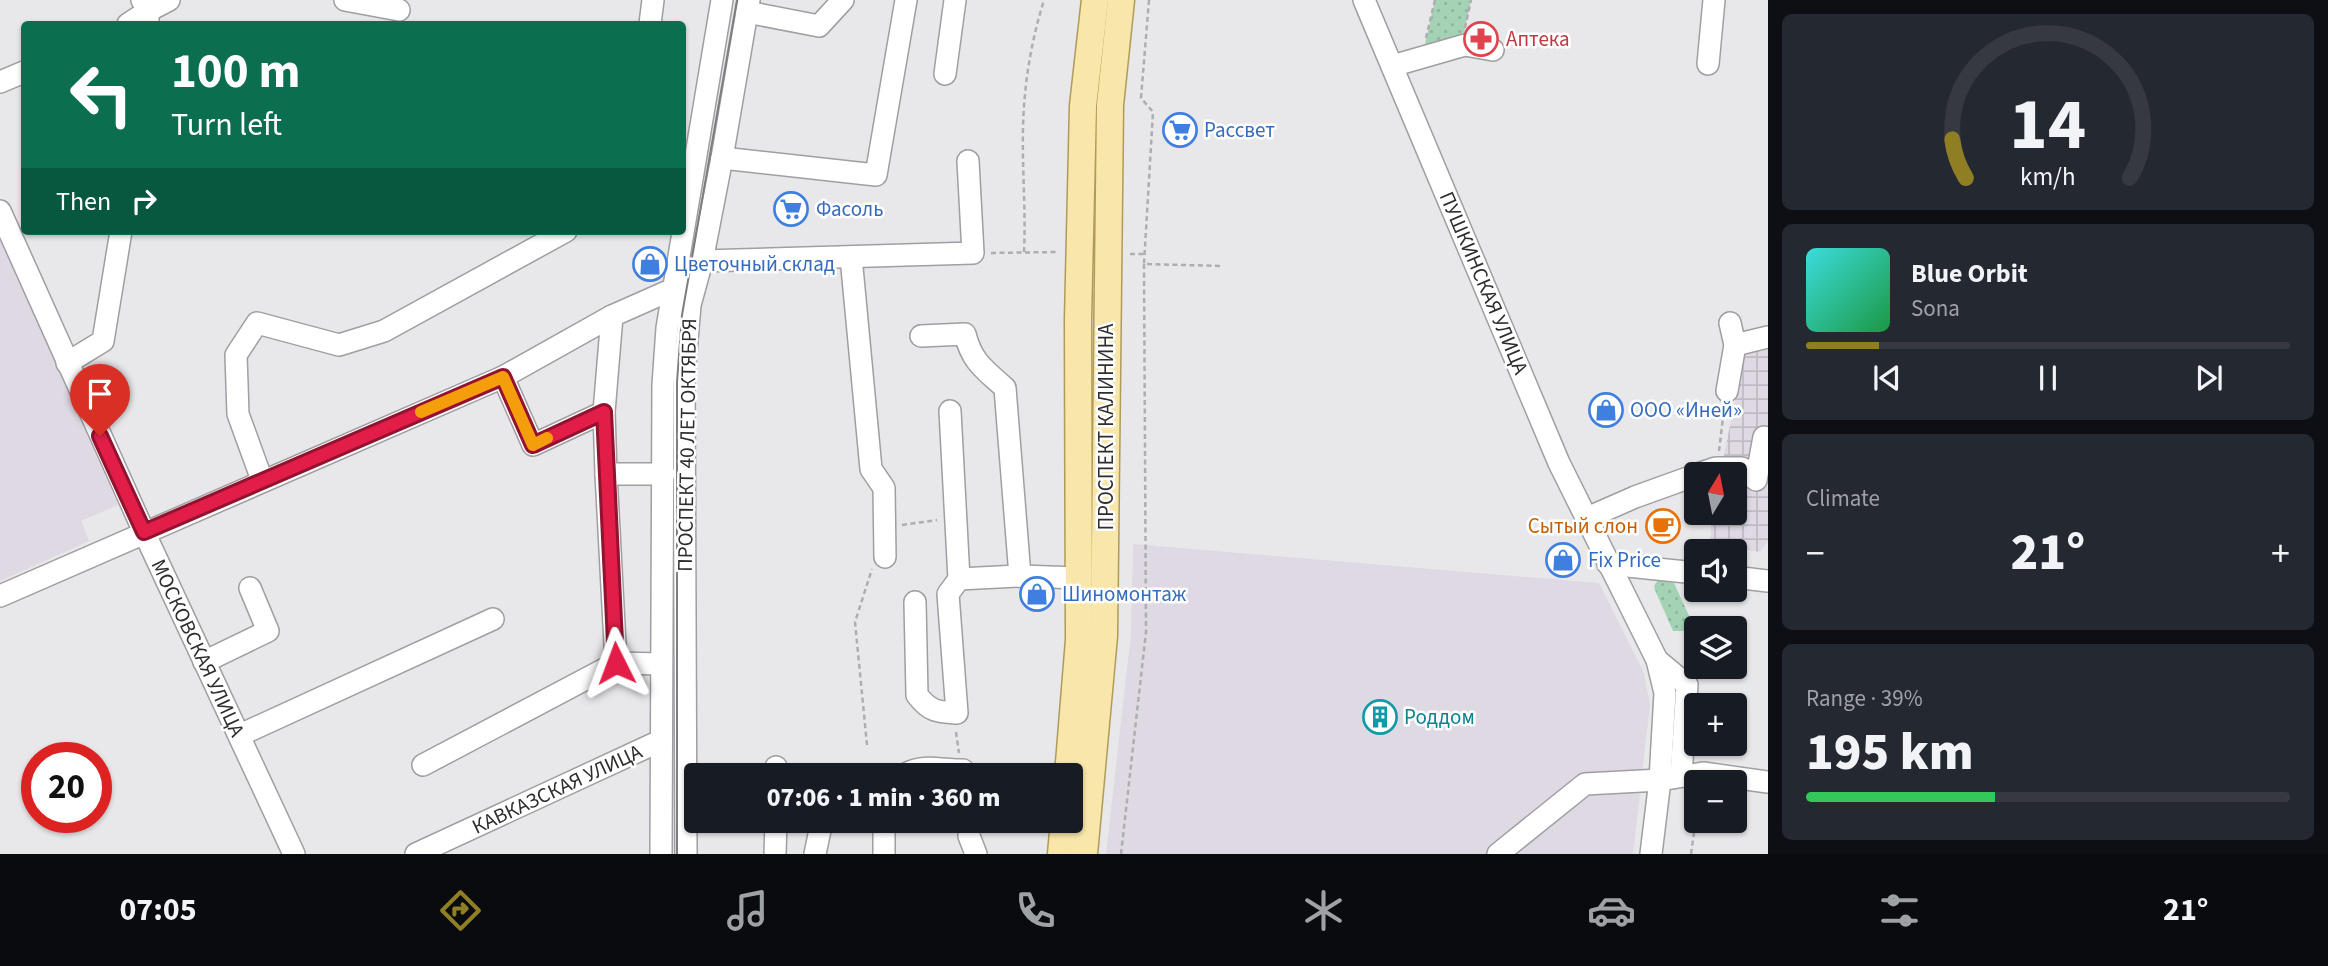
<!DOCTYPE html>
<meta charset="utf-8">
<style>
:root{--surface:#171b24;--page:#242831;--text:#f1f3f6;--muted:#9ea1a6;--line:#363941;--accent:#907e25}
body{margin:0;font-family:"Source Sans 3",sans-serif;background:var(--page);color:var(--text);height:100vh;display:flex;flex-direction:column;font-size:26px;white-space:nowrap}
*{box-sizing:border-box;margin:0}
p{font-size:23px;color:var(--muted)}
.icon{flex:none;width:38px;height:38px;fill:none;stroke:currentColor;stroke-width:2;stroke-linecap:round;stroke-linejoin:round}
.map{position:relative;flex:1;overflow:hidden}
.drawer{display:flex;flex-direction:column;gap:14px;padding:14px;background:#0d0f14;width:560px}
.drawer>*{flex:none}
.top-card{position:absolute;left:21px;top:21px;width:665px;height:214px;border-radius:7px;box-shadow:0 2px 5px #0004;background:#0b6e4f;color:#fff;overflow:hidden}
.needle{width:46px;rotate:10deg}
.buttons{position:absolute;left:1684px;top:462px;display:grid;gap:14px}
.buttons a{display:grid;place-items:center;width:63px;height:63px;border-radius:7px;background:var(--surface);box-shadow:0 2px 5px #0004;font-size:35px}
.speed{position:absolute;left:21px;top:742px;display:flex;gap:14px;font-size:35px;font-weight:700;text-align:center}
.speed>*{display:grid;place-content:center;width:91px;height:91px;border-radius:50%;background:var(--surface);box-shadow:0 2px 5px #0004;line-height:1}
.speed .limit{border:10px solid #d22;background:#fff;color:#111}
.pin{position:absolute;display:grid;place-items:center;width:60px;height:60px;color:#fff;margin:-72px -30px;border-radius:50% 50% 50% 0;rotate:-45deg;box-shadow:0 0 7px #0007}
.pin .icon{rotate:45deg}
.me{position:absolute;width:77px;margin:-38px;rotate:357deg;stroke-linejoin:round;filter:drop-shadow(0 0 5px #0008)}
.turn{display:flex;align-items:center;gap:24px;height:147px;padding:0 35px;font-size:32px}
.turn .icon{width:91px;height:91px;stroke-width:2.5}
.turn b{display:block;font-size:49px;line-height:60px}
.then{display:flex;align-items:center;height:66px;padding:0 35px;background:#0003;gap:14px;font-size:26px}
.big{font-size:52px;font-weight:800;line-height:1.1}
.drawer .tile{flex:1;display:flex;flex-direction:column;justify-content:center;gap:10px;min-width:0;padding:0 24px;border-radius:10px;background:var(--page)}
.drawer .dial{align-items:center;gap:0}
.dial svg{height:182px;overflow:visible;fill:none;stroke:var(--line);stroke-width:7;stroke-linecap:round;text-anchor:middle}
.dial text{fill:var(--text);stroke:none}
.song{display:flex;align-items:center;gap:21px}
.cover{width:84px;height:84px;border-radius:10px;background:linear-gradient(135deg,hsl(180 70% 55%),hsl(140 70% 35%))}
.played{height:7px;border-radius:4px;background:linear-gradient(90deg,var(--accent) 15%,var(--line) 15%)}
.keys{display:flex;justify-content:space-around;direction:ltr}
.heat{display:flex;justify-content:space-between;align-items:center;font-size:38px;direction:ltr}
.charge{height:10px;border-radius:5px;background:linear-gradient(90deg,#34c759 39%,var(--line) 0)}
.trip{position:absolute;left:684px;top:763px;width:399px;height:70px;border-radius:7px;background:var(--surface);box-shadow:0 2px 5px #0004;font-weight:800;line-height:70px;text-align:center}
.tab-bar{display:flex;height:112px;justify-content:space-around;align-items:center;background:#090b0e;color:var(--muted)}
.tab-bar .icon{width:49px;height:49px}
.tab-bar .active{color:var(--accent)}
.tab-bar b{font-size:32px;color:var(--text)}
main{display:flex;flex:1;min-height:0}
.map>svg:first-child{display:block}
</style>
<main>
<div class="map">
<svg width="1768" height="854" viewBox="0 0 1768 854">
<defs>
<pattern id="industrial-grid" width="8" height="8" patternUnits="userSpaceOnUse" patternTransform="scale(1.75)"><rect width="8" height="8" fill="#ded9e3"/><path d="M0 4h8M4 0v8" fill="none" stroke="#bfbbc3"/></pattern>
<pattern id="grass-dots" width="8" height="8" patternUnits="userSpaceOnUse" patternTransform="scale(1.75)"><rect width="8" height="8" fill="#a3d3b4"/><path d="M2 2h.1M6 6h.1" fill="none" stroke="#8db59b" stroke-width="1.8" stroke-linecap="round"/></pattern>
</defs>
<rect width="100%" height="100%" fill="#e8e7ea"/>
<g fill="#ded9e3">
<polygon points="0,238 118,505 81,521 89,541 0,581"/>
<polygon points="1133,544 1599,583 1644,673 1650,705 1633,854 1106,854 1131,634"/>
</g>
<polygon fill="url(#industrial-grid)" points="1768,349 1768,541 1760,552 1710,545 1712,513 1734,513 1734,474 1720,474 1745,353"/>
<g fill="url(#grass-dots)">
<polygon points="1435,0 1471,0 1463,38 1424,49"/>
<polygon points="1658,580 1674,583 1691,620 1689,627 1683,631 1673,631 1655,590 1654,586"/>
</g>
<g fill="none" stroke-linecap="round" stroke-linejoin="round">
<g stroke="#9f9ea1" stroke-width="24">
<g id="minor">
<polyline points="345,0 399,10"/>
<polyline points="1364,0 1559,463 1657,660 1665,693 1660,780 1651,854"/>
<polyline points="747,12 819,26 843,0"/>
<polyline points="128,24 148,11 142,0"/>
<polyline points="148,24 148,11 169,0"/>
<polyline points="650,24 653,0"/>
<polyline points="1708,64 1714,0"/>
<polyline points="1392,66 1465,45 1493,50"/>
<polyline points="945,74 955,0"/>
<polyline points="0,82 24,72"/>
<polyline points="722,158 876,175 906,0"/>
<polyline points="0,211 144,532 294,854"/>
<polyline points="851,257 871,469 884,488 885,557"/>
<polyline points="612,316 604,412 606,474 664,474"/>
<polyline points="1730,323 1735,345 1768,337"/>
<path d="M921,336l44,-2c7,28 19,35 40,54l15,188"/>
<polyline points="67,363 103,341 121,231"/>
<polyline points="503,377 533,445 604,412"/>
<polyline points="1727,391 1735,345"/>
<polyline points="606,474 616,663 661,664"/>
<polyline points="1698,474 1716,468 1742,468 1756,480 1764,437"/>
<polyline points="262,480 238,414 236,355 257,323 339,345 384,331 566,231"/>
<polyline points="1587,518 1635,497 1696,475"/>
<polyline points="1608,564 1696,573"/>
<polyline points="1734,577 1768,581"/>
<polyline points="959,579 1020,576 1079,578"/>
<polyline points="0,596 503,377 612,316 673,289 702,261 973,253 968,161"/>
<path d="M915,602l2,93c13,17 21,17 40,18l-9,-119 11,-15 -9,-168"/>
<polyline points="1657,660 1687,685 1681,776"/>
<polyline points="204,662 268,631 250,588"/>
<polyline points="240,735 493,619"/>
<polyline points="423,765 616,663"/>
<polyline points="776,775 776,767"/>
<path d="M904,775c19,-12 39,-4 59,-5l2,5"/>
<polyline points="884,821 884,854"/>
<polyline points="970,821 969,836 976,854"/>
<polyline points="416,854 660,741"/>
<polyline points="661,854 663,385 667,328 722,0"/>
<polyline points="686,854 684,376 690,305 702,261 722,158 749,0"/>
<polyline points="775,854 776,821"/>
<polyline points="815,854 820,830 825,821"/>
<polyline points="1498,854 1585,784 1660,780 1703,773 1768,782"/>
</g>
</g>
<g stroke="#af9b5a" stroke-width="29">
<g id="major">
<polyline points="1068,775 1079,640 1078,320 1083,106 1095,0"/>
<polyline points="1061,854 1064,821"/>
<polyline points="1084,854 1104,636 1110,105 1121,0"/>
</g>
</g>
<g stroke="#aeadb0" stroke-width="2.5" stroke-dasharray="5 3.5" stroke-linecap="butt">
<polyline points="1149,0 1141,98 1153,112 1144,264 1223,266"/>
<polyline points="1465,28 1471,0"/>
<polyline points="1426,38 1435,0"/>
<path d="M1024,252c2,-42 -2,-83 -1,-124 1,-44 8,-86 21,-128"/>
<polyline points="991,253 1058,252"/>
<polyline points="1130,254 1144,254"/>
<polyline points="1719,451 1724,409"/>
<polyline points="902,525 937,520"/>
<polyline points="956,732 959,753"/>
<polyline points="867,745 855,622 872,569"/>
<polyline points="1691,795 1696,804"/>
<polyline points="1121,854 1146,632 1144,264"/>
<polyline points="1691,854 1696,819"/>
</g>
<use href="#minor" stroke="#fff" stroke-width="21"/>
<use href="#major" stroke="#f8e6aa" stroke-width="26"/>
<polyline stroke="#7e7d7f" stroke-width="2" points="677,854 677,382 682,315 737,0"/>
</g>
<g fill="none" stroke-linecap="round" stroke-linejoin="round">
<g stroke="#92132f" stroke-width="18">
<polyline id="route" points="100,436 144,532 503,377 533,445 604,412 616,663"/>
</g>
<use href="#route" stroke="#e11d48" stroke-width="12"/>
<polyline stroke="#f59e0b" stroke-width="12" points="421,412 503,377 533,445 547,438"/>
</g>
<defs>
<g id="pharmacy-ring" transform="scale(1.75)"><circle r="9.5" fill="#fff" stroke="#e0444e" stroke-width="1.5"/><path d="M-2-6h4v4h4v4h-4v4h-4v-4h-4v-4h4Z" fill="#e0444e"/></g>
<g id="supermarket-ring" transform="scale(1.75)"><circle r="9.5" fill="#fff" stroke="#3f7fe0" stroke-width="1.5"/><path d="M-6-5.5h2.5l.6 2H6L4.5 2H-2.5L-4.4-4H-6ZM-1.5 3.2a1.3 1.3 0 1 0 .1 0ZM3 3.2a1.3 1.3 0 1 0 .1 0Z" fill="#3f7fe0"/></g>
<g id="shop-ring" transform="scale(1.75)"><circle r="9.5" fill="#fff" stroke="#3f7fe0" stroke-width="1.5"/><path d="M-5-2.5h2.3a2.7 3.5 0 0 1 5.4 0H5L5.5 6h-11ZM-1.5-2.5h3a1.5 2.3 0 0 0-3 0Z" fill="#3f7fe0"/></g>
<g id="cafe-ring" transform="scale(1.75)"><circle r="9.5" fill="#fff" stroke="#e8710a" stroke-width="1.5"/><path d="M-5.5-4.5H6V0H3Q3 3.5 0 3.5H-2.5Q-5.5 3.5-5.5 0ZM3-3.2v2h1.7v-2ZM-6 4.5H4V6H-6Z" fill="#e8710a"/></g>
<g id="building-ring" transform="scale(1.75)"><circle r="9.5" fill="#fff" stroke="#0f9aa8" stroke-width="1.5"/><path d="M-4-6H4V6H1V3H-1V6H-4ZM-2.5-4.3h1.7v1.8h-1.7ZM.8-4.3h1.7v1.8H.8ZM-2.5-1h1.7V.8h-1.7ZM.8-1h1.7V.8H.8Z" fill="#0f9aa8"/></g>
</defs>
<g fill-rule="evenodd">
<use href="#pharmacy-ring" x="1481" y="39"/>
<use href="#supermarket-ring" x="1180" y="130"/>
<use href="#supermarket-ring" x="791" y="209"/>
<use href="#shop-ring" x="650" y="264"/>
<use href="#shop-ring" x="1606" y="410"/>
<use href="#cafe-ring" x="1663" y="526"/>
<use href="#shop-ring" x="1563" y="560"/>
<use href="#shop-ring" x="1037" y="594"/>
<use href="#building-ring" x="1380" y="717"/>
</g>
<g text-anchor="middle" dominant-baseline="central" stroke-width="5" stroke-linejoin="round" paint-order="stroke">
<g font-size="21" fill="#be3a42" stroke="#fff" text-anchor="start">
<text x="1506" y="39">Аптека</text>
</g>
<g font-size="21" fill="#366cbe" stroke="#fff" text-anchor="start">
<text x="1204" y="130">Рассвет</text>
<text x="816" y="209">Фасоль</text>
<text x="674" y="264">Цветочный склад</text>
<text x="1630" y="410">ООО «Иней»</text>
<text x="1588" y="560">Fix Price</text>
<text x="1062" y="594">Шиномонтаж</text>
</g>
<g font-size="21" fill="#2f2e2f" stroke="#fff">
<text transform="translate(1484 283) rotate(67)">ПУШКИНСКАЯ УЛИЦА</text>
<text transform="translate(1106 427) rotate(-90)">ПРОСПЕКТ КАЛИНИНА</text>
<text transform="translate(687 445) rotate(-89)">ПРОСПЕКТ 40 ЛЕТ ОКТЯБРЯ</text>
<text transform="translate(198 648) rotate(65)">МОСКОВСКАЯ УЛИЦА</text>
<text transform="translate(557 789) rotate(-25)">КАВКАЗСКАЯ УЛИЦА</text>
</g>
<g font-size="21" fill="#c56008" stroke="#fff" text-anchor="end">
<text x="1638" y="526">Сытый слон</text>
</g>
<g font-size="21" fill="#0d838f" stroke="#fff" text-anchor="start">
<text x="1404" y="717">Роддом</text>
</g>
</g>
</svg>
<div class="buttons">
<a><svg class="needle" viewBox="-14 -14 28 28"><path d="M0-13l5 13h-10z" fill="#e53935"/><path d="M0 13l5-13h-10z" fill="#9ea1a6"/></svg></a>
<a><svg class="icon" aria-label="sound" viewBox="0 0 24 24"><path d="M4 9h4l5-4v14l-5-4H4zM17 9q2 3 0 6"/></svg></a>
<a><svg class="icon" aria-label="layers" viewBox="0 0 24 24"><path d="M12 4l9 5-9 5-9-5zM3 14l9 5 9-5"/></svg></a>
<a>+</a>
<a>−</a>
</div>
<div class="speed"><div class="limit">20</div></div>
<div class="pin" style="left:100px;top:436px;background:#d93025"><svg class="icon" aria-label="arrive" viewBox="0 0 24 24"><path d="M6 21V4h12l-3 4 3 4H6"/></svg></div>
<svg class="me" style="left:616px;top:663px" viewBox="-20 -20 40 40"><path d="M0-17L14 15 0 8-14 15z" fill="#e11d48" stroke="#fff" stroke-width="4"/></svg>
<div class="trip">07:06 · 1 min · 360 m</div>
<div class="top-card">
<div class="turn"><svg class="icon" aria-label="left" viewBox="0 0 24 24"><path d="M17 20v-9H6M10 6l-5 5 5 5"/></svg><div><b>100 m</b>Turn left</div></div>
<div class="then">Then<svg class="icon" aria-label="right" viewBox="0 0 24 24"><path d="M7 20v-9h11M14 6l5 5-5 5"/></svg></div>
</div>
</div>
<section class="drawer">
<div class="tile dial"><svg viewBox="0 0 100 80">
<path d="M14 69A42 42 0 1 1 86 69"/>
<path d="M14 69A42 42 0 0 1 8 52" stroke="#907e25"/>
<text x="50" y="56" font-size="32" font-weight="700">14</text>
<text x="50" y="72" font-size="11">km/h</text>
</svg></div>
<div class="tile">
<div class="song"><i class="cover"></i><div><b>Blue Orbit</b><p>Sona</p></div></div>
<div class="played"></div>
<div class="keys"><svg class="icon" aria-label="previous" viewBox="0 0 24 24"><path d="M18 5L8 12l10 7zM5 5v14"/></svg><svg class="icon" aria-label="pause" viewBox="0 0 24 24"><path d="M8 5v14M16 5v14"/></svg><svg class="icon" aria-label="next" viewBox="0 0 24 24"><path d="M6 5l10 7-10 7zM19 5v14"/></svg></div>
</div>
<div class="tile"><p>Climate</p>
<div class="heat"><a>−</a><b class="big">21°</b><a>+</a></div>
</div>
<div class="tile"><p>Range · 39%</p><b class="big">195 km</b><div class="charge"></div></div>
</section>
</main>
<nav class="tab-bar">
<b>07:05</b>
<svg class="icon active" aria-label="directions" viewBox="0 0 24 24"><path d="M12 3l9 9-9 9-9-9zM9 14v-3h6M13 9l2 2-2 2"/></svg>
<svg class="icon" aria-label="music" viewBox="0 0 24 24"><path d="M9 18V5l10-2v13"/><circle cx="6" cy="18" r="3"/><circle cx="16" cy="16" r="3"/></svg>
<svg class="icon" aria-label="phone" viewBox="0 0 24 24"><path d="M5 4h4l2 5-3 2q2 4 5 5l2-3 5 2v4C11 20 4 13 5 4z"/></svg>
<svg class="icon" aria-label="climate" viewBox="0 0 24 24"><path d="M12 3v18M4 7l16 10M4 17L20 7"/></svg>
<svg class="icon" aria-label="car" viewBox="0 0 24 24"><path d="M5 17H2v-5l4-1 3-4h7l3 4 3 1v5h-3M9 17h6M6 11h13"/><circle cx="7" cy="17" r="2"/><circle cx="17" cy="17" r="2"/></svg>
<svg class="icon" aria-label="filters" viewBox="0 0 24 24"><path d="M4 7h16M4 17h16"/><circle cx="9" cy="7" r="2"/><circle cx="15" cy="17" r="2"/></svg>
<b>21°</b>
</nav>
